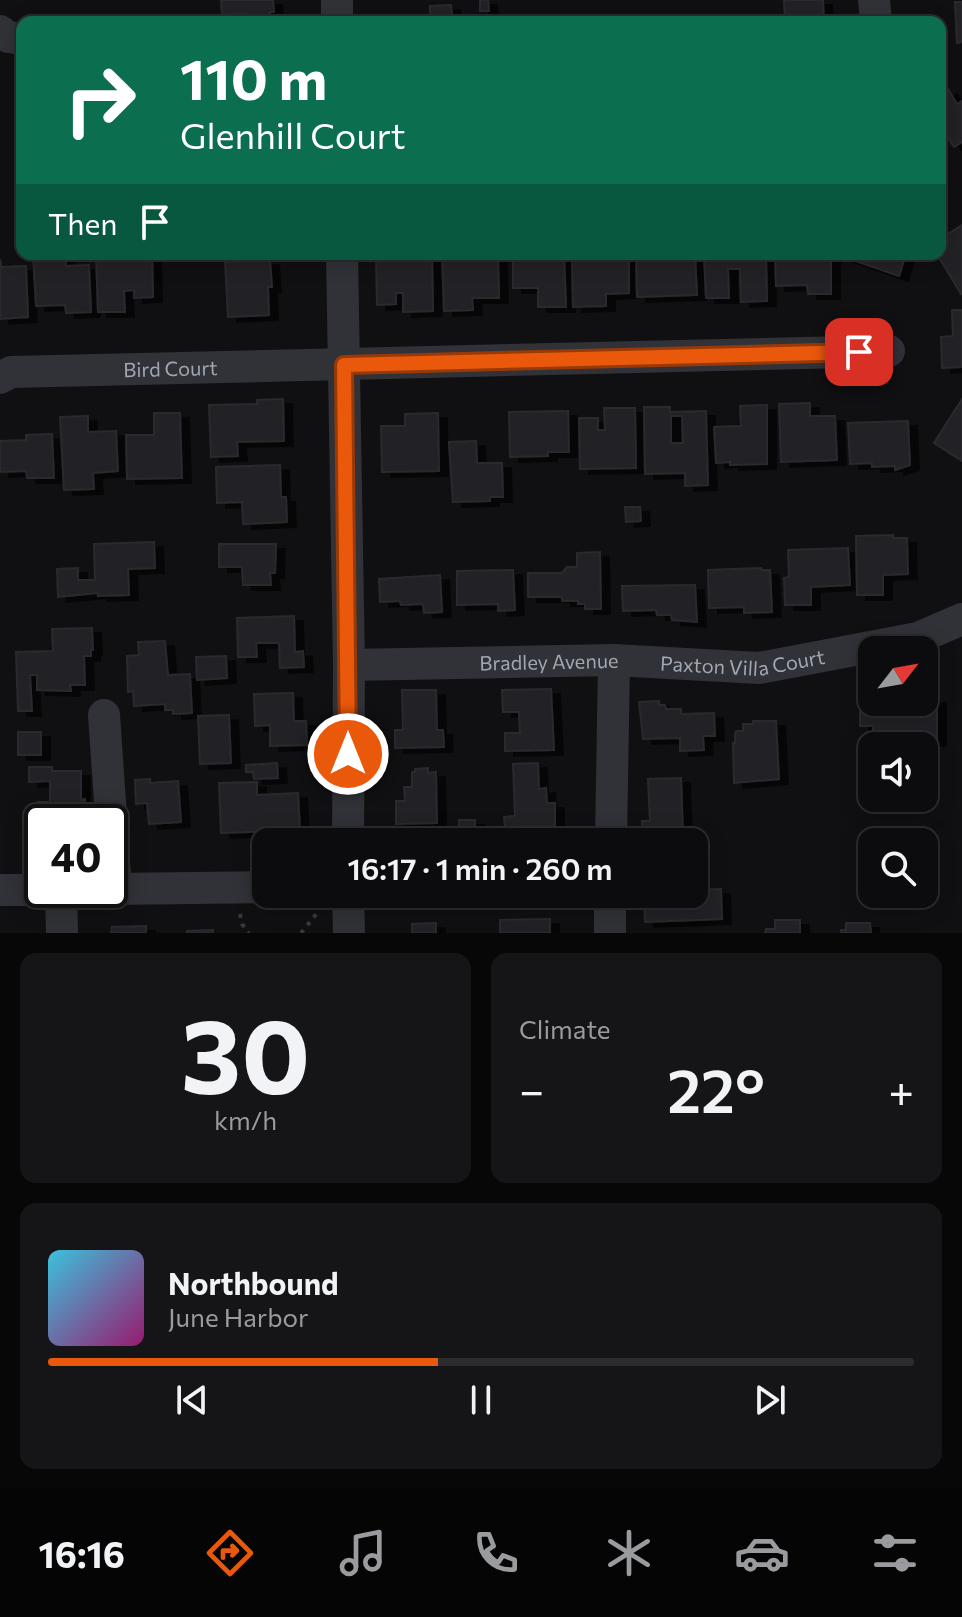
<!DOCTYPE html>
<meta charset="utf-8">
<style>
:root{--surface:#0c0c0e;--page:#151517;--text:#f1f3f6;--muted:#9a9b9e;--line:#2c2c2e;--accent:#ea580c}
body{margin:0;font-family:Commissioner,sans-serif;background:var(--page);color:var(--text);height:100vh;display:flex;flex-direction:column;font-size:30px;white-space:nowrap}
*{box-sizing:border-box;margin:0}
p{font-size:26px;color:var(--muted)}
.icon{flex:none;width:44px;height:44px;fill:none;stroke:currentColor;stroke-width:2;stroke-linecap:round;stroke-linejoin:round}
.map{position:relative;height:933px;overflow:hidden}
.side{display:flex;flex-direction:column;gap:20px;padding:20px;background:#070708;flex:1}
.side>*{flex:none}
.top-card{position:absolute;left:16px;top:16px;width:930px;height:244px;border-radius:16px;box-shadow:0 4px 20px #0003,0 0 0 2px var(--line);background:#0b6e4f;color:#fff;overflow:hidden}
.needle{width:52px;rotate:59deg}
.tools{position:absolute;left:858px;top:636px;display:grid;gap:16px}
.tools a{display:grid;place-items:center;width:80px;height:80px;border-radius:16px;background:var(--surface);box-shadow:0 4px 20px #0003,0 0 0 2px var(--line);font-size:40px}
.speed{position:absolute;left:24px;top:804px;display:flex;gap:16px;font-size:40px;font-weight:700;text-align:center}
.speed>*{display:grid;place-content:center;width:104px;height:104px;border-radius:50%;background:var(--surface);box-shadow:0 4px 20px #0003,0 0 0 2px var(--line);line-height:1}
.speed .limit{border:4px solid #111;border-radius:12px;background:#fff;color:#111}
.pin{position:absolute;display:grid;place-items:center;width:68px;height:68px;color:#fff;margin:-34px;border-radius:16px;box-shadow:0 4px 12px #0006}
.me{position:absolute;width:88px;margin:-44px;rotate:0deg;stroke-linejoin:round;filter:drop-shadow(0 0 6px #0008)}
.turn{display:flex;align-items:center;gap:28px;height:168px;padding:0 32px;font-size:36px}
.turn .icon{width:104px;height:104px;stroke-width:2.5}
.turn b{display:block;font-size:56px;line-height:68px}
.then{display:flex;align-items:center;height:76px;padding:0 32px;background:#0003;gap:16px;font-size:30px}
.big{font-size:60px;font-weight:600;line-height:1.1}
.side .tile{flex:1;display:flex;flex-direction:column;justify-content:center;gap:12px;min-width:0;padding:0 28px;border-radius:16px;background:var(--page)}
.side .dial{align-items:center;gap:0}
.dial b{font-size:104px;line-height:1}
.song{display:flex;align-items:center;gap:24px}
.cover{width:96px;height:96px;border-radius:12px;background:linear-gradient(135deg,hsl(190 70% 55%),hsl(320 70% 35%))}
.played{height:8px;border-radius:4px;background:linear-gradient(90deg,var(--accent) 45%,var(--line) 45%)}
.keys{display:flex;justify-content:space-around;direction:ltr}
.heat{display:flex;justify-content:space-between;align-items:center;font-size:44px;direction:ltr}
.side .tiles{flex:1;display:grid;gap:20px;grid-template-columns:1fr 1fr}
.tile:last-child{grid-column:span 2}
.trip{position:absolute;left:252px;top:828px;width:456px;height:80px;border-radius:16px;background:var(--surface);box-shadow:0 4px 20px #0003,0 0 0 2px var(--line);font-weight:600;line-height:80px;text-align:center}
.menu{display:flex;height:128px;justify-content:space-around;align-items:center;background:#050506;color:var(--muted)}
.menu .icon{width:56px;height:56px}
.menu .active{color:var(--accent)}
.menu b{font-size:36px;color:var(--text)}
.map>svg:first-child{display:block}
</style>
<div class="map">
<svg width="962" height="933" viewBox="0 0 962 933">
<defs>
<filter id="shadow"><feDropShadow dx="9" dy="5" stdDeviation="0" flood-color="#0009"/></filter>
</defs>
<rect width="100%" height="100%" fill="#101012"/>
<g fill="#232326" stroke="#2a2a2e" stroke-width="2" fill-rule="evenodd" filter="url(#shadow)">
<polygon points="221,0 273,0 274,12 270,12 270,22 245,22 245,14 222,15"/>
<polygon points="480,0 488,0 489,11 480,11"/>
<polygon points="784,0 823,0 824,22 785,22"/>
<polygon points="955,2 962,2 962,42 957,43"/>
<polygon points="451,5 452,15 430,16 430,6"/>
<polygon points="948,89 957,104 962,101 962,142 954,147 940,126 940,94"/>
<polygon points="962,225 962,293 961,294 937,254 940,254 940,239"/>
<polygon points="33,254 65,254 66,266 89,265 91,312 66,313 65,305 36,306"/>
<polygon points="96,254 152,254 153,297 134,298 134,290 124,291 125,312 98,312"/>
<polygon points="376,254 432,254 433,311 403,312 403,293 396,293 396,304 377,305"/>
<polygon points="442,254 498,254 499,298 472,298 473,310 444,311"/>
<polygon points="513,254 564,254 566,307 538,307 538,288 513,288"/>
<polygon points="572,254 629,254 629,293 606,294 606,306 573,307"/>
<polygon points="636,254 695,254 697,295 637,297"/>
<polygon points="704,254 766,254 767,301 741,302 740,269 728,269 729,298 706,298"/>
<polygon points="775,254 831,254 831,294 808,294 807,285 776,286"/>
<polygon points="846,254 906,254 899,276 844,257"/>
<polygon points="0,259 1,267 26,266 28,317 0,319"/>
<polygon points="270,260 272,287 268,287 269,315 228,317 225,262"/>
<polygon points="952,310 962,310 962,367 942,368 941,337 953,336"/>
<polygon points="283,399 284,441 237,442 238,456 211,457 209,405 257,404 257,400"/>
<polygon points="962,399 962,461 934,443"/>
<polygon points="810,403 810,416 835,416 837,460 781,462 779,404"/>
<polygon points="767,405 767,464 730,465 730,462 716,463 714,427 741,426 740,406"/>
<path d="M644,407h26v5l36,-1 2,74 -23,1v-13l-40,1zM671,416h11l1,27h-12z"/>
<polygon points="604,408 635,408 636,468 580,469 579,418 598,418 598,430 605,430"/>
<polygon points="568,411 569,452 548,452 548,456 510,457 509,412"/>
<polygon points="154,413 180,413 182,478 127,479 126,435 154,435"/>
<polygon points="438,413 439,471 382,472 381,426 405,426 405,414"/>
<polygon points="88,416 88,432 116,431 118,471 93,473 94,489 64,490 60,417"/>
<polygon points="908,421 910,465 895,470 895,466 872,467 872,463 850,464 848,423"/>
<polygon points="52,434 54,478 27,478 26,471 0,472 0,441 26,440 26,435"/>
<polygon points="476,441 477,463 502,463 503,497 490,497 490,501 453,502 449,442"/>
<polygon points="280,465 281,497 286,497 287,522 243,524 242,502 217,503 216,467"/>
<polygon points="625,507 640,507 641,521 626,522"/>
<polygon points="893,535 893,538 907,538 908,574 883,575 883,595 857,595 856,536"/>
<polygon points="154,542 155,568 128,569 129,595 98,596 98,593 58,597 57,569 78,568 78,580 95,580 94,544"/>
<polygon points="219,544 276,544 275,573 270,573 271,585 243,585 242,567 219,567"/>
<polygon points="848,548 850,585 811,587 811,605 785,605 784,578 789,577 788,550"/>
<polygon points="600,552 601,609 585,609 585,604 578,604 578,601 562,601 562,597 528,597 528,573 562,573 567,567 577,567 577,553"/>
<polygon points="761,568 761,570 770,570 772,612 744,613 744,607 709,608 708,570"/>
<polygon points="513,570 515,610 498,611 498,604 457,605 457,571"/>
<polygon points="440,575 442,612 424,613 423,604 401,605 400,601 380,602 379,579"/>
<polygon points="695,585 697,622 672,620 671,615 657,615 656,610 623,611 622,586"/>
<polygon points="294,616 295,652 303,651 304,667 280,668 279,643 256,643 257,657 238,657 237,618"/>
<polygon points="92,628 93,650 91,650 91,656 84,656 85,685 70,685 71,691 37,690 37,675 30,675 32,711 18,711 16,652 53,651 52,629"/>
<polygon points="165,641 168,675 190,674 192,713 173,714 173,710 165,710 165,704 134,706 133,691 128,692 127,656 139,655 138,642"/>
<polygon points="226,656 227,678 197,680 196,657"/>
<polygon points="551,689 554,750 505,751 505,733 520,733 519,712 503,712 502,690"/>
<polygon points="402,690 436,690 437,730 443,730 444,747 395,748 395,730 403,730"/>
<polygon points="293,693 294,721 306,721 307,745 270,746 270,725 255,726 254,694"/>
<polygon points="860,698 872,698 872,702 924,702 924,698 937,698 937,741 922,741 922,746 888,746 888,741 873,741 873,726 860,726"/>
<polygon points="659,701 659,705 665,705 666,709 681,709 681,714 714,713 715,736 703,736 704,750 680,751 680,738 643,739 639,702"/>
<polygon points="229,715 231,763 200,764 198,716"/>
<polygon points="753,721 776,721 779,779 734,783 733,743 735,743 735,735 736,731 743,731 743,724 753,724"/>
<rect x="18" y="732" width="23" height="23"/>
<polygon points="277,763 278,778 254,779 253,772 246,772 246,765"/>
<polygon points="538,763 539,789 546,788 547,803 555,803 555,826 505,827 504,817 515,816 513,764"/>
<polygon points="29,767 52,767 52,771 81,771 81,800 85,799 85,821 42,822 42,827 38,827 38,802 50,802 50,781 29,782"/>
<polygon points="428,768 428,773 436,772 437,823 396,824 396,801 405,801 404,787 412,787 412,772 415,772 415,769"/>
<polygon points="681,778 683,836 643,838 642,821 650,821 648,779"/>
<polygon points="150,779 150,783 178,781 181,822 149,824 147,803 136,804 135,780"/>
<polygon points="257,782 257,795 298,793 300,830 221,833 219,783"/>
<rect x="459" y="820" width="16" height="13"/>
<polygon points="721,889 722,919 645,922 644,894 694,894 694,890"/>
<rect x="399" y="894" width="38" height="8"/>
<polygon points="509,894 557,894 557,902 509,903"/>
<polygon points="550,919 550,933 500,933 500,920"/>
<polygon points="775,920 800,920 800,933 765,933 766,929 775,929"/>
<polygon points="436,923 436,933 412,933 412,924"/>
<polygon points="846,923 870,923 871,933 841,933 841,930 846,930"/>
<polygon points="146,926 146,933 111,933 112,927"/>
<polygon points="213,930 213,933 187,933 187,931"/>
</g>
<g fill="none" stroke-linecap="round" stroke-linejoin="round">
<g stroke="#37393e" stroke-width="4" stroke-dasharray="4 6" stroke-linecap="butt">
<polyline points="240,914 242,924 249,933"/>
<polyline points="301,933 318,912 319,901"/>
</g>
<g stroke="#313237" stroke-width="32">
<polyline points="337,0 337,22"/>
<polyline points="874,0 876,22"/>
<polyline points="0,31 8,37 22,39"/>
<polyline points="342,254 349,665 348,842"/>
<path id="s1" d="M0,378l11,-6 878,-21"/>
<path id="s2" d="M349,665l265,-5 145,8 159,-30 44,-19"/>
<polyline points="104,715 116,889"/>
<polyline points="611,842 614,660"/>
<polyline points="110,889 266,887"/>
<polyline points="0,890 42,890"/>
<polyline points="61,890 62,933"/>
<polyline points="348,894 349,933"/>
<polyline points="610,933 610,894"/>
</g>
</g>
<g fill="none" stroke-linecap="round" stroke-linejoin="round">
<g stroke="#983908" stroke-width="20">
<polyline id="route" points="348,754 344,365 859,352"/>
</g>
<use href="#route" stroke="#ea580c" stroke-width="14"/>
</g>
<g text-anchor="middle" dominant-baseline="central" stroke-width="8" stroke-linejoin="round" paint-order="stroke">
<g font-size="20" fill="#a0a7b4" stroke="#0b0b0d">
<text stroke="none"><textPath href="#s1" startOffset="172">Bird Court</textPath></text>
<text stroke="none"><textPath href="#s2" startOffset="394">Paxton Villa Court</textPath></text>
<text stroke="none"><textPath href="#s2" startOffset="200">Bradley Avenue</textPath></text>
</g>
</g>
</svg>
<div class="tools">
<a><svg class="needle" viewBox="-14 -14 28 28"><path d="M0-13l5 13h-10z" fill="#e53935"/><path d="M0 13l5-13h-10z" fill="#9a9b9e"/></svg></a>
<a><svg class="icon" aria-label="sound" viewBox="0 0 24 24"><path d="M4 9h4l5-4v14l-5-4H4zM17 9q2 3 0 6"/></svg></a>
<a><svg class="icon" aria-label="search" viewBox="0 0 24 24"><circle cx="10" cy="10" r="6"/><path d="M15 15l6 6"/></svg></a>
</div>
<div class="speed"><div class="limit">40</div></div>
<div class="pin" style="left:859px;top:352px;background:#d93025"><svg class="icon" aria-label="arrive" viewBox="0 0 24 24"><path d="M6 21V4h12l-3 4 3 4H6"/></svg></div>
<svg class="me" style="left:348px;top:754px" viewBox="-20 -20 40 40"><circle r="17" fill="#ea580c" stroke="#fff" stroke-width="3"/><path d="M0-11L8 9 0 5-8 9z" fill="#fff"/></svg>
<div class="trip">16:17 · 1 min · 260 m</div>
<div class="top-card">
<div class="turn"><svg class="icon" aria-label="right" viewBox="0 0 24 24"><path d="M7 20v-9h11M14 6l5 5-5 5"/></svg><div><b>110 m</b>Glenhill Court</div></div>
<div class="then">Then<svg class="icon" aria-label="arrive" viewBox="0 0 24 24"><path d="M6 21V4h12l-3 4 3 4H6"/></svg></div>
</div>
</div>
<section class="side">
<div class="tiles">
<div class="tile dial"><b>30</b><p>km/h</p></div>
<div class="tile"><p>Climate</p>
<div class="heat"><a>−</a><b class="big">22°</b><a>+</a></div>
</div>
<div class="tile">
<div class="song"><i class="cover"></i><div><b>Northbound</b><p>June Harbor</p></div></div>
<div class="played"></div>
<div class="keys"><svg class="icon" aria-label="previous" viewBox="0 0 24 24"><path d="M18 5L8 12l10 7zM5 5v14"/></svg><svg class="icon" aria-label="pause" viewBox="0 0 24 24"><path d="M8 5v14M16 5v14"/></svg><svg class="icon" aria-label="next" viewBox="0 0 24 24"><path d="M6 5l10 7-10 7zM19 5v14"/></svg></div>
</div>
</div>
</section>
<nav class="menu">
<b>16:16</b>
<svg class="icon active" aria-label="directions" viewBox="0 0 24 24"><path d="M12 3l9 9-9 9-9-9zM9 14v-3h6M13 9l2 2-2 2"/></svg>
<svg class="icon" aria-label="music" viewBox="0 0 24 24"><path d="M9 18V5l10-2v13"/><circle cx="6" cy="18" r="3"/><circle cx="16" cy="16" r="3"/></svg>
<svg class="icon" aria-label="phone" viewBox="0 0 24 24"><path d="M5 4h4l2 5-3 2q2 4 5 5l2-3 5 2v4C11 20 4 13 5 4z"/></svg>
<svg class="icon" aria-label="climate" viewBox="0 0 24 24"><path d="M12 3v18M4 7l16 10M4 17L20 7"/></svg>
<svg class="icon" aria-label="car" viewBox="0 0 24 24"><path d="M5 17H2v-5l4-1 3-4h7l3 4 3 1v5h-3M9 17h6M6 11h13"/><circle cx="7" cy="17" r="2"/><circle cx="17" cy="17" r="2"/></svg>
<svg class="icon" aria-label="filters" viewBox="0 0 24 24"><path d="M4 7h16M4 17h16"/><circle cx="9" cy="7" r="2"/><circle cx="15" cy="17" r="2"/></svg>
</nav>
